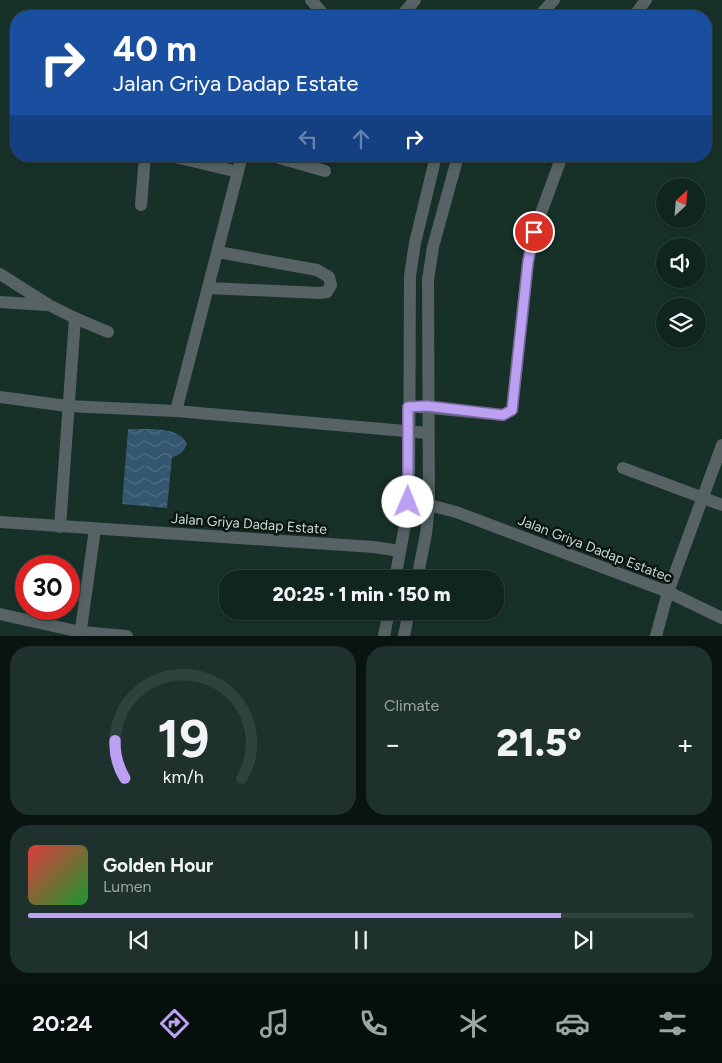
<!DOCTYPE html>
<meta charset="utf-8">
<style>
:root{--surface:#11251f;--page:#1e312c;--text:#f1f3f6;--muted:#9ca5a4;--line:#30423d;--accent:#bca0f2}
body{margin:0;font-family:Figtree,sans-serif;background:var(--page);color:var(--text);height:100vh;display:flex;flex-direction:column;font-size:19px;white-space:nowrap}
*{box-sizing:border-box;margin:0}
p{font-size:16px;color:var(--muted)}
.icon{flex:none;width:28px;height:28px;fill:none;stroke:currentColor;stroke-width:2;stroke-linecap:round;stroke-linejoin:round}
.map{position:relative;height:636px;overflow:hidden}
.panel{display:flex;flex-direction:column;gap:10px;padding:10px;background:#091411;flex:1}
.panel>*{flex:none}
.top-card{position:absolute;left:10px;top:10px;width:702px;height:152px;border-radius:20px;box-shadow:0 2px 8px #0003,0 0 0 1px var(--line);background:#1a4fa0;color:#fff;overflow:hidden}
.needle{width:32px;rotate:26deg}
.fabs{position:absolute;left:656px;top:178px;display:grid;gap:10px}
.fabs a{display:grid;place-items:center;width:50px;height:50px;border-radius:50%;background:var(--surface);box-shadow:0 2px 8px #0003,0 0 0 1px var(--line);font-size:25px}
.speed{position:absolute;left:15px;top:555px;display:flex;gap:10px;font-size:25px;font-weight:700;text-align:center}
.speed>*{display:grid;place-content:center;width:65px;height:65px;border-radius:50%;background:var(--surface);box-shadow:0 2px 8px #0003,0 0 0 1px var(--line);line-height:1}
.speed .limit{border:8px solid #d22;background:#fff;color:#111}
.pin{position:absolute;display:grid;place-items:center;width:42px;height:42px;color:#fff;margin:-21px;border:2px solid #fff;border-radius:50%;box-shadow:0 1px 5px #0007}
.me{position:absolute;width:55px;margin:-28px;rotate:1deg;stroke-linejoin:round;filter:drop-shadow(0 0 4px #0008)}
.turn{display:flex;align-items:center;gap:18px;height:105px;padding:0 20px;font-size:22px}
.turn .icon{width:65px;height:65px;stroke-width:2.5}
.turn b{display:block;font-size:35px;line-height:42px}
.lanes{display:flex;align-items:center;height:48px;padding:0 20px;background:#0003;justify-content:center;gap:25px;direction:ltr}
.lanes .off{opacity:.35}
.big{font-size:38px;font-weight:800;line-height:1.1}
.panel .tile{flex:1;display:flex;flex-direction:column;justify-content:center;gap:8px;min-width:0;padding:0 18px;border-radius:20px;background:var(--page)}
.panel .dial{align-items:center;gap:0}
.dial svg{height:130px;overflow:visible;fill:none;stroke:var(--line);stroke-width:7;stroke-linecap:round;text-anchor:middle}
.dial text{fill:var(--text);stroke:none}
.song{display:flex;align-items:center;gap:15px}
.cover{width:60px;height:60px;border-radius:8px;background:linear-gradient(135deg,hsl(0 70% 55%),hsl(130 70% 35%))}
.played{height:5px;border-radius:2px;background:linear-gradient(90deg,var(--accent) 80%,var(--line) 80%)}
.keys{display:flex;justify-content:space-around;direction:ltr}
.heat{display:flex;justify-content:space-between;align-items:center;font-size:28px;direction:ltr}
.panel .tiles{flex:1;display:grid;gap:10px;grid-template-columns:1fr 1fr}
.tile:last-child{grid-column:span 2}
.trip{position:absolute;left:219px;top:570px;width:285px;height:50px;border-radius:20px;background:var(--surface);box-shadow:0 2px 8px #0003,0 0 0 1px var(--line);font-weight:800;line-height:50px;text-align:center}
.menu{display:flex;height:80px;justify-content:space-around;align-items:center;background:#070f0c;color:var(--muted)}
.menu .icon{width:35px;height:35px}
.menu .current{color:var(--accent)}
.menu b{font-size:22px;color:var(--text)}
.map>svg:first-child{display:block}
</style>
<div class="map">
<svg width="722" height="636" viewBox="0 0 722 636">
<defs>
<pattern id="water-waves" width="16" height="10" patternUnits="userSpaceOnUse" patternTransform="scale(1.25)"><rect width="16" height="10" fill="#34576f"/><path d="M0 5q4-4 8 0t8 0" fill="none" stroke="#506e83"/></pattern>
</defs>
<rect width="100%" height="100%" fill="#173129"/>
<path fill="url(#water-waves)" d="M128,429c18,1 50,-4 59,15 -4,8 -6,11 -15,13l-5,51 -45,-4z"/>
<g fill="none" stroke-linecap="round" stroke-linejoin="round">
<g stroke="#566264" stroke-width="12">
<polyline points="311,0 325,16"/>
<polyline points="401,16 415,0"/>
<polyline points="539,16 554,0"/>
<polyline points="634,16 646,0"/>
<polyline points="171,156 238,172"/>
<polyline points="242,156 176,411 428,433"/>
<polyline points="272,156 325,171"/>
<polyline points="141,205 145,156"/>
<polyline points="0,274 49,305 75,318 60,527"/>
<polyline points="208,288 320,293 327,292 331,285 329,277 317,270 218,252"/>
<polyline points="0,302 47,305"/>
<polyline points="75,318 108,332"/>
<polyline points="0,397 67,406 176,411"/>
<polyline points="419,407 503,415 512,410 528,262 534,232 562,156"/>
<polyline points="623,468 722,505"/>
<polyline points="409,503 429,505 456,512 668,592 722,618"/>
<polyline points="0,522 374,547 400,551"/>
<polyline points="395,579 409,503 410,276 415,243 436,156"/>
<polyline points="417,579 426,534 429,505 428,280 433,247 458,156"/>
<polyline points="0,614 81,632 127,636"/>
<polyline points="80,636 95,529"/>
<polyline points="384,636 389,611"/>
<polyline points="404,636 409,611"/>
<polyline points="656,636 668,592 722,445"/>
</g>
</g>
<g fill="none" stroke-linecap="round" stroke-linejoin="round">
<g stroke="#7a689d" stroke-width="12">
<polyline id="route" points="408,502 408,407 427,406 503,415 512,410 528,262 534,232"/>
</g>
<use href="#route" stroke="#bca0f2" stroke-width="9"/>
</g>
<g text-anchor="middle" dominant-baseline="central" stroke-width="5" stroke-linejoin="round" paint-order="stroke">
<g font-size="14" fill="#cad8d3" stroke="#0b1613">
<text transform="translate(249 524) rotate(4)">Jalan Griya Dadap Estate</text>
<text transform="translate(595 549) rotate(21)">Jalan Griya Dadap Estatec</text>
</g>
</g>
</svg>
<div class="fabs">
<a><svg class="needle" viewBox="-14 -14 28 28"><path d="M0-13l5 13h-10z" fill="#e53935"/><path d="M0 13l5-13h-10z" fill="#9ca5a4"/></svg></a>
<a><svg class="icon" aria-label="sound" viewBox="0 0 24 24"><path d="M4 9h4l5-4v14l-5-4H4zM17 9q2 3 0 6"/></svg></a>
<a><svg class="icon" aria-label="layers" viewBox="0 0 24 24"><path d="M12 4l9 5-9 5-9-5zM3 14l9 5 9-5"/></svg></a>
</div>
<div class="speed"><div class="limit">30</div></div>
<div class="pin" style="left:534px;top:232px;background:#d93025"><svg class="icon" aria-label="arrive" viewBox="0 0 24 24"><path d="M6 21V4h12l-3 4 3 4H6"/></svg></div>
<svg class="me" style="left:408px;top:502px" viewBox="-20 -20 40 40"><circle r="19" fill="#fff"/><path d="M0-13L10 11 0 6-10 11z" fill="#bca0f2"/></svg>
<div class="trip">20:25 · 1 min · 150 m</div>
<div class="top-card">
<div class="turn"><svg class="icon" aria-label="right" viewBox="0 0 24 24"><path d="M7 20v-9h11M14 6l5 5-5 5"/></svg><div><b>40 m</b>Jalan Griya Dadap Estate</div></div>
<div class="lanes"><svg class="icon off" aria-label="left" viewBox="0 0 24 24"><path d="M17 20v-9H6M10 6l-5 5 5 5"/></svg><svg class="icon off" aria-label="ahead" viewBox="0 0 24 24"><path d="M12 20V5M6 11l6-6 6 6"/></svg><svg class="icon" aria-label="right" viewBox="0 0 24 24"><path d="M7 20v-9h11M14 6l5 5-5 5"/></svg></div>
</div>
</div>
<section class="panel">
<div class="tiles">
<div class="tile dial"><svg viewBox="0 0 100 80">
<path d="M14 69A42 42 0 1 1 86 69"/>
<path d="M14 69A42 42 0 0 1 8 46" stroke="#bca0f2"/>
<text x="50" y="56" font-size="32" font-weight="700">19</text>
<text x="50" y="72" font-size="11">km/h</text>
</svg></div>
<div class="tile"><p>Climate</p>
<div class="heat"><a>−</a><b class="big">21.5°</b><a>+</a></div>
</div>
<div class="tile">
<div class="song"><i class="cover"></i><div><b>Golden Hour</b><p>Lumen</p></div></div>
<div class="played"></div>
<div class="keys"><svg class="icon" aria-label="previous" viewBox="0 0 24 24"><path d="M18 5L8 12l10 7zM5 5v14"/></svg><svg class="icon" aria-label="pause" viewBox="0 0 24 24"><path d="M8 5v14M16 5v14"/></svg><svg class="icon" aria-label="next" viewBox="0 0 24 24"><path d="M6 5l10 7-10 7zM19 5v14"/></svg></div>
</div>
</div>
</section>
<nav class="menu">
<b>20:24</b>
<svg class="icon current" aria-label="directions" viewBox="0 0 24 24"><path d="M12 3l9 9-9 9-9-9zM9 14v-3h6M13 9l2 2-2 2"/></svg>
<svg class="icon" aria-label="music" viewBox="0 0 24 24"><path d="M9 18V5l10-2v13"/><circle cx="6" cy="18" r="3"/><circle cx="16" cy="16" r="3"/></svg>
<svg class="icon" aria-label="phone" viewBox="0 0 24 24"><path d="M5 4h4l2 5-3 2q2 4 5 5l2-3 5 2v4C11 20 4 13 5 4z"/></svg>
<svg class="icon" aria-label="climate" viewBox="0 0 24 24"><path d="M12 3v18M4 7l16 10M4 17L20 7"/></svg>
<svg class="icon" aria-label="car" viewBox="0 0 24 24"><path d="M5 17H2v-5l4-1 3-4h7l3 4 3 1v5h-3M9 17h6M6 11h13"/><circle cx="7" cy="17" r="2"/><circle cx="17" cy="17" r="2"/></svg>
<svg class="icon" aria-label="filters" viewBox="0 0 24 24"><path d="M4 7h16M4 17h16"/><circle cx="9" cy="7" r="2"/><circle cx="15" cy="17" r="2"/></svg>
</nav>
